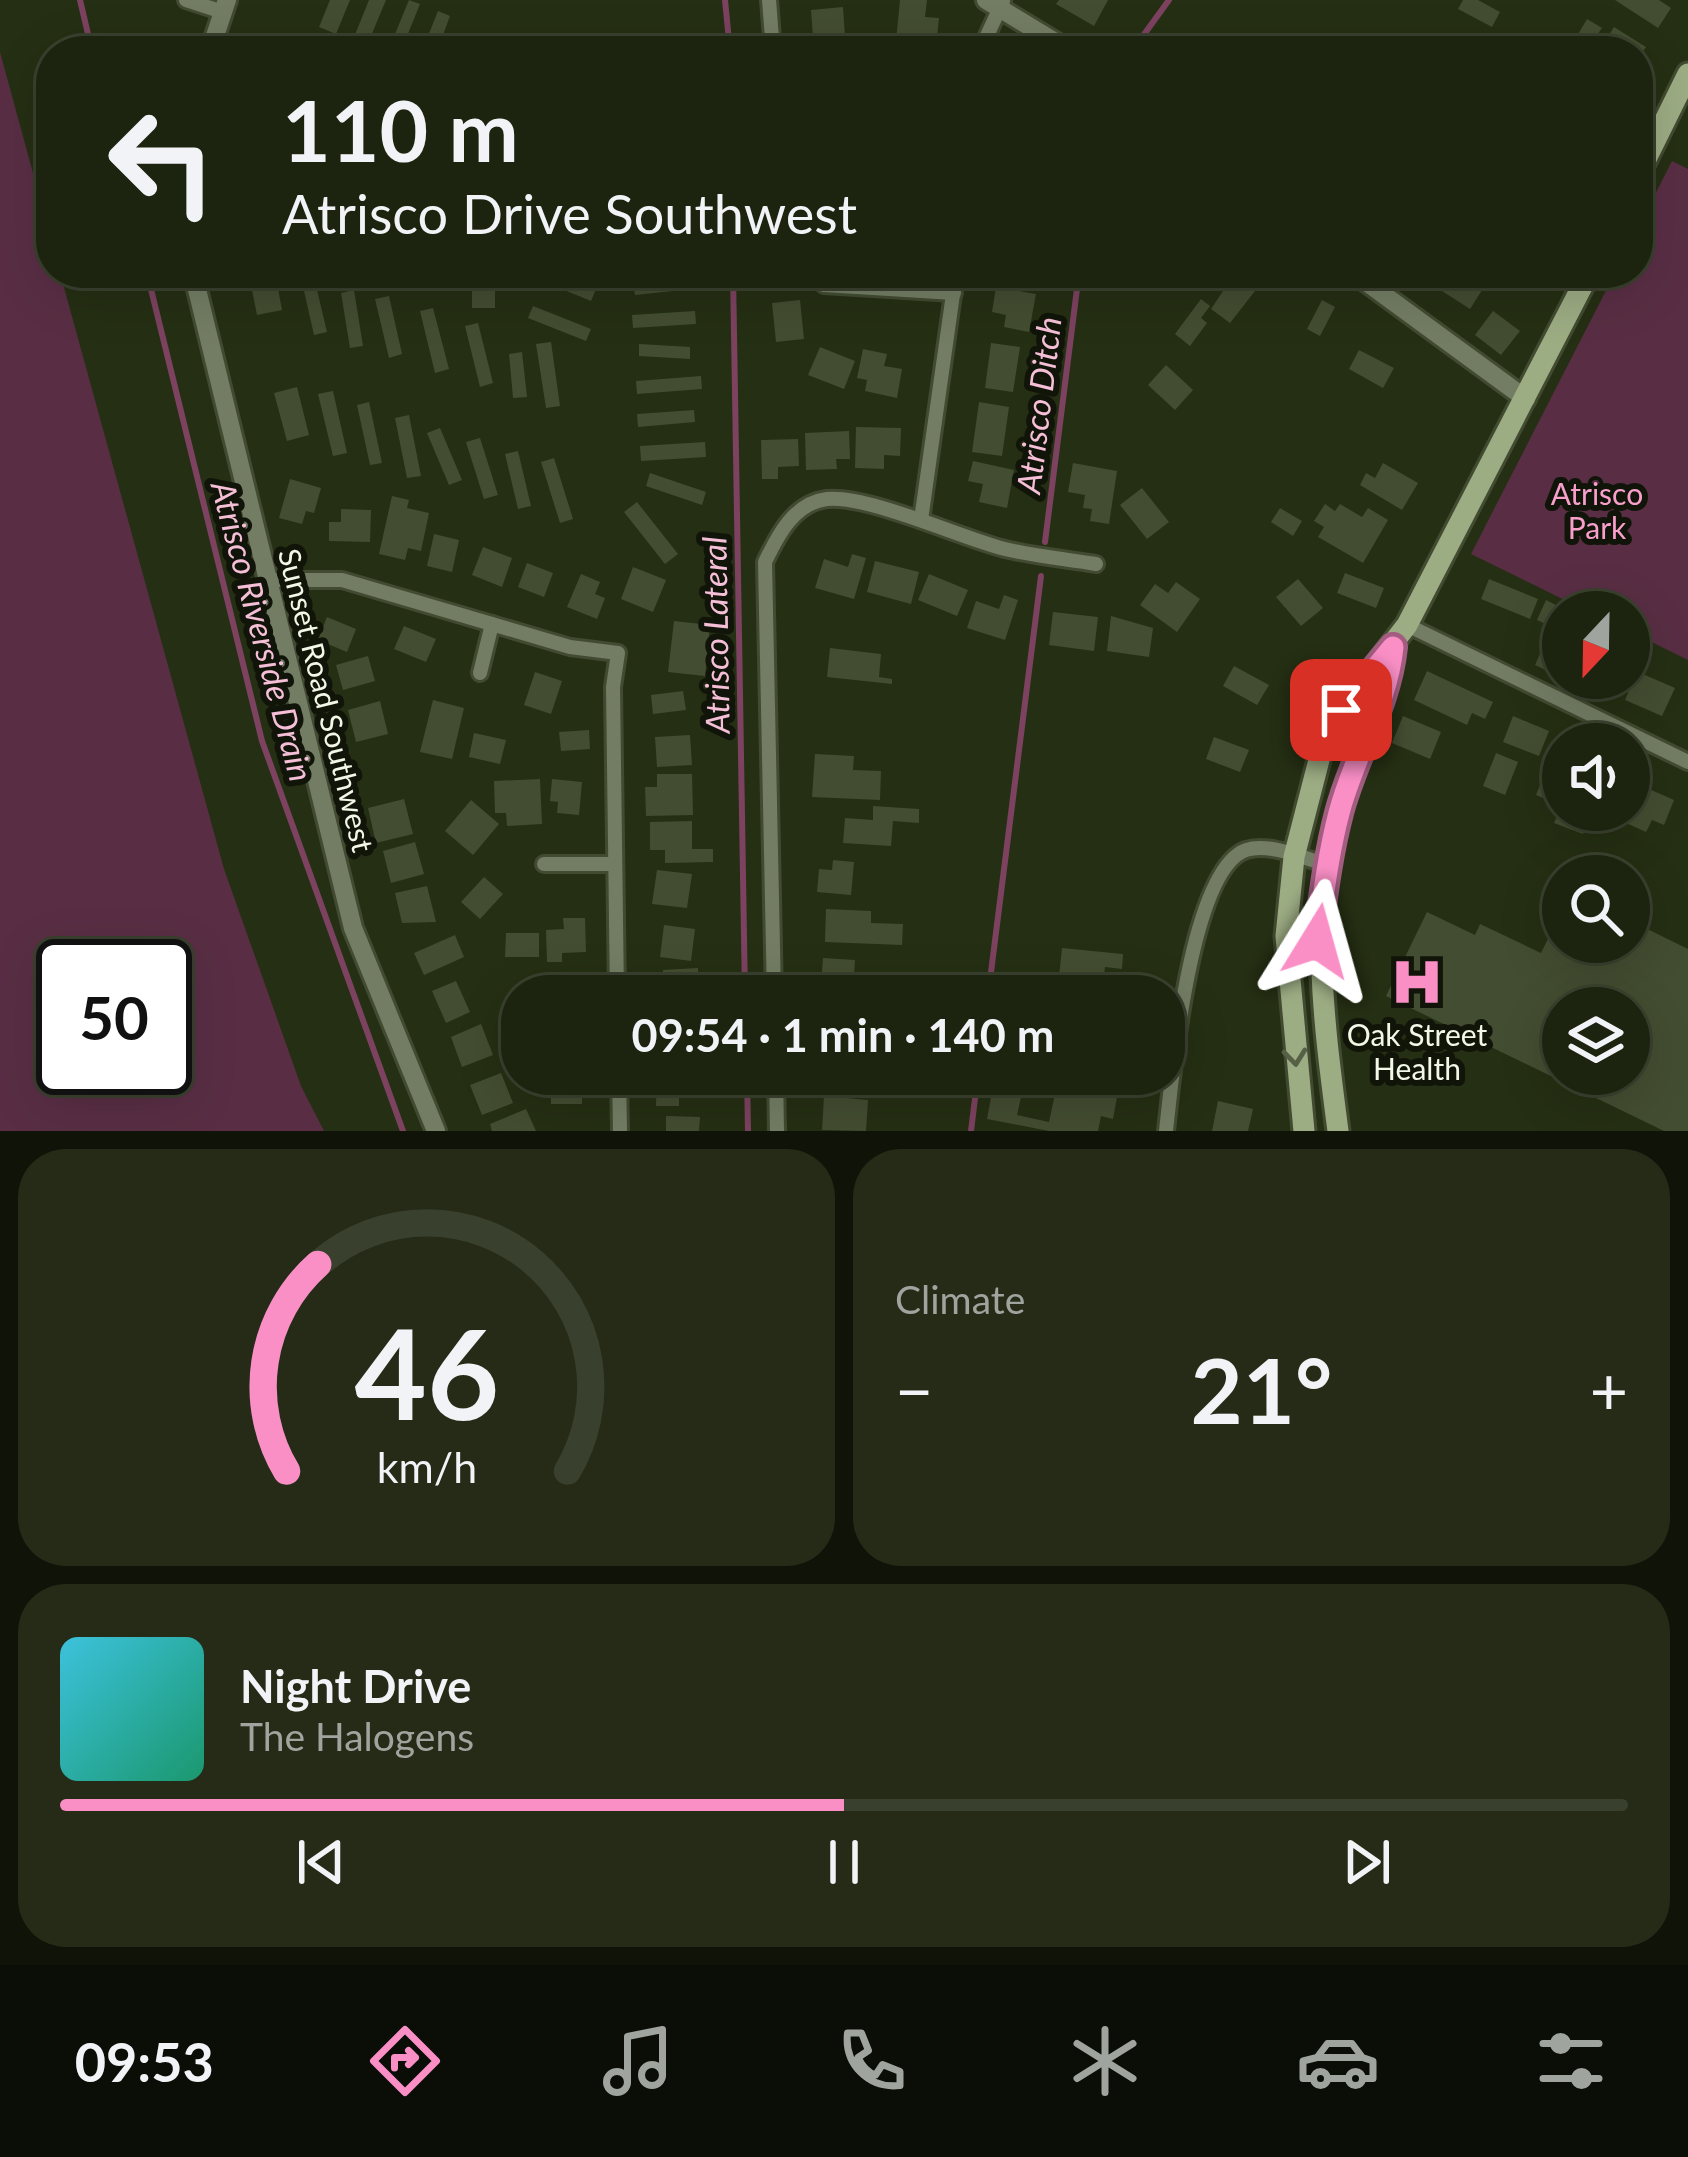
<!DOCTYPE html>
<meta charset="utf-8">
<style>
:root{--surface:#1c230e;--page:#252b17;--text:#f1f3f6;--muted:#a0a49e;--line:#3a402e;--accent:#fa8fc6}
body{margin:0;font-family:Lato,sans-serif;background:var(--page);color:var(--text);height:100vh;display:flex;flex-direction:column;font-size:45px;white-space:nowrap}
*{box-sizing:border-box;margin:0}
p{font-size:39px;color:var(--muted)}
.icon{flex:none;width:66px;height:66px;fill:none;stroke:currentColor;stroke-width:2;stroke-linecap:round;stroke-linejoin:round}
.map{position:relative;height:1131px;overflow:hidden}
.drawer{display:flex;flex-direction:column;gap:18px;padding:18px;background:#0f1308;flex:1}
.drawer>*{flex:none}
.guide{position:absolute;left:36px;top:36px;width:1617px;height:252px;border-radius:48px;box-shadow:0 12px 48px #0002,0 0 0 3px var(--line);background:#1c230e;color:var(--text);overflow:hidden}
.needle{width:78px;rotate:202deg}
.tools{position:absolute;left:1542px;top:591px;display:grid;gap:24px}
.tools a{display:grid;place-items:center;width:108px;height:108px;border-radius:50%;background:var(--surface);box-shadow:0 12px 48px #0002,0 0 0 3px var(--line);font-size:60px}
.speed{position:absolute;left:36px;top:939px;display:flex;gap:24px;font-size:60px;font-weight:700;text-align:center}
.speed>*{display:grid;place-content:center;width:156px;height:156px;border-radius:50%;background:var(--surface);box-shadow:0 12px 48px #0002,0 0 0 3px var(--line);line-height:1}
.speed .limit{border:6px solid #111;border-radius:18px;background:#fff;color:#111}
.pin{position:absolute;display:grid;place-items:center;width:102px;height:102px;color:#fff;margin:-51px;border-radius:24px;box-shadow:0 6px 18px #0006}
.me{position:absolute;width:132px;margin:-66px;rotate:8deg;stroke-linejoin:round;filter:drop-shadow(0 0 9px #0008)}
.turn{display:flex;align-items:center;gap:42px;height:252px;padding:0 48px;font-size:54px}
.turn .icon{width:156px;height:156px;stroke-width:2.5}
.turn b{display:block;font-size:84px;line-height:102px}
.big{font-size:90px;font-weight:700;line-height:1.1}
.drawer .tile{flex:1;display:flex;flex-direction:column;justify-content:center;gap:18px;min-width:0;padding:0 42px;border-radius:48px;background:var(--page)}
.drawer .dial{align-items:center;gap:0}
.dial svg{height:312px;overflow:visible;fill:none;stroke:var(--line);stroke-width:7;stroke-linecap:round;text-anchor:middle}
.dial text{fill:var(--text);stroke:none}
.song{display:flex;align-items:center;gap:36px}
.cover{width:144px;height:144px;border-radius:18px;background:linear-gradient(135deg,hsl(190 70% 55%),hsl(160 70% 35%))}
.played{height:12px;border-radius:6px;background:linear-gradient(90deg,var(--accent) 50%,var(--line) 50%)}
.keys{display:flex;justify-content:space-around;direction:ltr}
.heat{display:flex;justify-content:space-between;align-items:center;font-size:66px;direction:ltr}
.drawer .tiles{flex:1;display:grid;gap:18px;grid-template-columns:1fr 1fr}
.tile:last-child{grid-column:span 2}
.trip{position:absolute;left:501px;top:975px;width:684px;height:120px;border-radius:48px;background:var(--surface);box-shadow:0 12px 48px #0002,0 0 0 3px var(--line);font-weight:700;line-height:120px;text-align:center}
.tab-bar{display:flex;height:192px;justify-content:space-around;align-items:center;background:#0b0e06;color:var(--muted)}
.tab-bar .icon{width:84px;height:84px}
.tab-bar .current{color:var(--accent)}
.tab-bar b{font-size:54px;color:var(--text)}
.map>svg:first-child{display:block}
</style>
<div class="map">
<svg width="1688" height="1131" viewBox="0 0 1688 1131">
<rect width="100%" height="100%" fill="#252f13"/>
<g fill="#592e44" fill-rule="evenodd">
<path d="M0,52l51,187v34h9l164,596 77,217 23,45h-324zM165,966v102h-102v-102z"/>
<polygon points="1672,161 1688,169 1688,660 1629,631 1629,612 1589,612 1471,554 1615,273 1638,273 1638,228"/>
</g>
<g fill="none" stroke-linecap="round" stroke-linejoin="round">
<g stroke="#7c4260" stroke-width="6">
<polyline points="80,0 92,51"/>
<polyline points="725,0 730,51"/>
<polyline points="1132,51 1169,0"/>
<polyline points="147,273 262,741 403,1131"/>
<polyline points="733,273 745,996"/>
<polyline points="1045,542 1079,273"/>
<polyline points="988,996 1041,576"/>
<polyline points="747,1074 748,1131"/>
<polyline points="971,1131 978,1074"/>
</g>
</g>
<g fill="#434d31" fill-rule="evenodd">
<polygon points="330,0 350,0 336,34 319,27"/>
<polygon points="369,0 386,0 366,48 352,42"/>
<polygon points="409,0 420,4 401,51 388,51"/>
<polygon points="900,0 927,0 925,17 939,18 936,46 896,41"/>
<polygon points="1059,0 1108,0 1094,26 1056,4"/>
<polygon points="1463,0 1478,0 1500,12 1492,27 1458,9"/>
<polygon points="1615,0 1659,0 1671,8 1658,28"/>
<polygon points="843,7 846,51 814,51 811,10"/>
<polygon points="438,11 450,16 437,51 422,51"/>
<polygon points="1587,19 1602,28 1586,51 1573,43"/>
<polygon points="1614,27 1646,47 1638,59 1638,51 1599,51"/>
<polygon points="275,273 282,310 257,315 249,275"/>
<polygon points="300,273 313,273 327,332 314,335"/>
<rect x="472" y="273" width="23" height="35"/>
<polygon points="557,273 596,289 591,301 552,285"/>
<polygon points="1220,273 1269,273 1230,323 1211,309 1225,288 1214,281"/>
<polygon points="1453,273 1484,287 1470,309 1442,291"/>
<polygon points="690,274 692,289 635,295 633,280"/>
<polygon points="996,287 1036,294 1029,332 1004,327 1006,315 992,312"/>
<polygon points="354,290 363,346 350,348 341,293"/>
<polygon points="389,296 402,354 389,358 375,299"/>
<polygon points="1201,299 1210,306 1201,318 1207,323 1190,346 1175,334"/>
<polygon points="800,300 804,339 776,342 772,303"/>
<polygon points="1322,300 1335,307 1320,336 1307,329"/>
<polygon points="533,306 591,329 586,341 528,318"/>
<polygon points="433,308 449,369 435,373 420,311"/>
<polygon points="695,311 696,324 633,328 632,315"/>
<polygon points="1493,311 1520,331 1501,355 1475,335"/>
<polygon points="478,323 493,383 480,387 465,326"/>
<polygon points="551,342 560,406 546,408 536,344"/>
<polygon points="991,343 1020,347 1013,392 985,388"/>
<polygon points="639,344 690,347 690,359 639,356"/>
<polygon points="820,347 855,361 844,389 808,375"/>
<polygon points="863,349 887,354 884,366 902,369 897,398 865,391 867,380 857,378"/>
<polygon points="1359,350 1394,368 1383,388 1349,369"/>
<polygon points="522,352 527,397 513,398 509,354"/>
<polygon points="1166,365 1193,390 1175,410 1148,385"/>
<polygon points="701,376 702,389 637,394 636,381"/>
<polygon points="297,387 309,435 287,441 274,393"/>
<polygon points="333,391 347,453 333,456 318,394"/>
<polygon points="369,402 382,463 370,465 357,405"/>
<polygon points="979,402 1009,407 1002,456 972,452"/>
<polygon points="694,410 695,422 638,427 637,414"/>
<polygon points="409,415 421,476 407,478 395,418"/>
<polygon points="856,427 901,428 900,456 884,455 884,469 855,468"/>
<polygon points="440,428 462,480 449,485 427,433"/>
<polygon points="849,431 850,459 836,459 837,469 806,470 805,433"/>
<polygon points="480,438 498,495 484,499 466,442"/>
<polygon points="798,439 799,466 778,467 778,479 762,479 761,440"/>
<polygon points="705,442 706,457 641,461 640,446"/>
<polygon points="518,451 531,506 518,509 505,454"/>
<polygon points="554,458 573,519 560,523 541,462"/>
<polygon points="973,461 1014,470 1007,508 979,502 983,484 968,481"/>
<polygon points="1073,463 1117,471 1109,524 1090,521 1092,509 1083,508 1085,495 1068,492"/>
<polygon points="1383,463 1418,483 1402,510 1360,485 1366,473 1375,478"/>
<polygon points="650,473 706,492 702,505 646,486"/>
<polygon points="290,479 321,488 314,513 306,511 302,524 279,518"/>
<polygon points="1142,488 1169,522 1147,539 1120,505"/>
<polygon points="392,496 409,500 407,508 429,513 421,551 408,548 405,560 379,554"/>
<polygon points="637,502 678,554 665,564 624,512"/>
<polygon points="1325,504 1335,511 1340,504 1362,517 1368,508 1388,520 1363,563 1318,537 1324,527 1314,521"/>
<polygon points="1280,508 1302,521 1293,536 1271,522"/>
<polygon points="341,509 371,510 370,542 329,541 329,522 341,522"/>
<polygon points="434,534 459,540 452,572 427,566"/>
<polygon points="483,547 512,558 502,587 472,575"/>
<polygon points="852,554 866,558 854,599 815,588 824,559 848,567"/>
<polygon points="875,561 919,572 911,604 867,592"/>
<polygon points="527,563 553,573 544,597 518,587"/>
<polygon points="633,567 666,580 653,612 621,599"/>
<polygon points="1345,573 1384,588 1376,608 1337,593"/>
<polygon points="581,574 600,582 595,594 605,598 597,619 567,607"/>
<polygon points="929,574 968,590 957,616 918,600"/>
<polygon points="1298,579 1323,608 1301,626 1276,597"/>
<polygon points="1489,579 1538,599 1530,619 1481,599"/>
<polygon points="1176,582 1200,599 1177,632 1140,605 1155,584 1168,593"/>
<polygon points="1004,595 1018,600 1005,640 967,628 976,601 999,609"/>
<polygon points="1546,600 1564,609 1557,624 1563,627 1563,678 1586,678 1581,687 1535,665 1552,627 1537,620"/>
<polygon points="1053,612 1098,617 1094,651 1049,645"/>
<polygon points="1111,616 1153,628 1149,657 1107,651"/>
<polygon points="327,617 356,629 347,652 318,640"/>
<polygon points="674,621 710,625 705,676 668,672"/>
<polygon points="404,626 436,639 426,662 394,649"/>
<polygon points="830,648 881,654 879,677 892,679 892,684 827,677"/>
<polygon points="1629,651 1644,657 1638,672 1675,688 1662,716 1625,700 1635,677 1629,674"/>
<polygon points="368,656 375,681 343,690 336,665"/>
<polygon points="1234,666 1269,685 1257,705 1223,686"/>
<polygon points="1427,671 1493,702 1485,719 1472,713 1467,725 1414,700"/>
<polygon points="535,672 562,681 551,714 524,705"/>
<polygon points="683,691 686,710 653,714 651,695"/>
<polygon points="433,700 464,708 452,759 420,752"/>
<polygon points="380,701 388,734 356,742 348,710"/>
<polygon points="1403,716 1441,732 1430,759 1392,743"/>
<polygon points="1513,716 1549,731 1539,756 1503,742"/>
<polygon points="589,730 590,749 561,751 559,732"/>
<polygon points="474,733 506,740 500,764 469,757"/>
<polygon points="690,735 692,765 657,767 655,737"/>
<polygon points="1214,737 1249,750 1240,772 1206,759"/>
<polygon points="1496,753 1518,762 1505,795 1483,786"/>
<polygon points="815,754 854,756 853,770 881,771 880,800 812,797"/>
<polygon points="1546,770 1563,777 1554,802 1536,795"/>
<polygon points="657,774 692,774 693,815 646,816 645,787 657,787"/>
<polygon points="540,779 542,824 507,826 506,813 495,813 494,781"/>
<polygon points="552,779 582,782 579,815 557,813 558,802 550,801"/>
<polygon points="1640,785 1674,800 1664,825 1652,820 1646,832 1624,822"/>
<polygon points="404,799 413,834 376,843 368,808"/>
<polygon points="471,800 499,824 473,855 445,831"/>
<polygon points="1563,802 1563,810 1592,810 1583,834 1554,823"/>
<polygon points="873,806 919,809 919,823 893,821 891,846 843,843 845,818 873,820"/>
<polygon points="692,821 692,849 713,849 713,862 665,863 665,850 650,850 650,822"/>
<polygon points="415,842 424,874 391,883 383,851"/>
<polygon points="833,860 854,862 851,895 817,892 819,869 832,870"/>
<polygon points="657,870 692,874 687,908 652,904"/>
<polygon points="484,877 503,894 480,919 461,902"/>
<polygon points="427,886 436,922 402,923 395,893"/>
<path d="M1563,908v34h66v-22l59,29v182h-24l-278,-135 41,-84 48,23 5,-11 61,29zM1563,1008h66v66h-66z"/>
<polygon points="826,909 871,911 871,923 903,924 902,945 825,942"/>
<polygon points="563,918 585,918 586,952 562,953 562,962 547,962 546,930 564,929"/>
<polygon points="664,925 695,929 691,961 660,957"/>
<polygon points="506,933 539,933 539,957 505,957"/>
<polygon points="455,935 464,957 424,975 414,953"/>
<polygon points="1062,948 1123,954 1122,969 1105,967 1102,996 1057,996"/>
<polygon points="823,958 855,960 854,975 876,976 875,989 821,986"/>
<polygon points="698,968 699,996 651,996 650,978 663,977 663,970"/>
<polygon points="571,975 572,996 535,996 534,976"/>
<polygon points="456,981 470,1012 446,1023 432,991"/>
<polygon points="481,1024 493,1055 462,1067 451,1037"/>
<polygon points="501,1073 513,1103 482,1115 470,1085"/>
<polygon points="657,1074 695,1074 695,1093 679,1093 679,1106 656,1106"/>
<polygon points="1080,1074 1121,1075 1113,1119 1101,1116 1098,1131 1049,1131 987,1119 993,1087 1022,1093 1017,1115 1049,1122 1055,1094 1075,1098"/>
<polygon points="582,1077 582,1104 551,1104 551,1078"/>
<polygon points="824,1096 868,1100 866,1131 822,1130"/>
<polygon points="1218,1101 1253,1109 1248,1131 1212,1131"/>
<polygon points="526,1109 536,1131 492,1131 490,1124"/>
<polygon points="666,1116 700,1117 699,1131 666,1131"/>
</g>
<g fill="none" stroke-linecap="round" stroke-linejoin="round">
<g stroke="#424b31" stroke-width="20">
<g id="minor">
<polyline points="186,0 223,12"/>
<polyline points="769,0 773,51"/>
<polyline points="980,51 1003,1"/>
<polyline points="824,285 954,293"/>
<polyline points="921,520 956,273"/>
<polyline points="266,580 342,580 570,647 618,653 613,687 617,996"/>
<polyline points="1407,625 1688,762"/>
<polyline points="480,673 492,624"/>
<polyline points="544,864 614,864"/>
<path d="M774,996l-9,-434c13,-27 29,-59 62,-63 42,-4 134,39 178,50 29,7 61,10 91,15"/>
<polyline points="619,1074 620,1131"/>
<polyline points="776,1074 777,1131"/>
<path d="M1166,1131c6,-54 24,-261 80,-281 23,-8 59,9 82,15"/>
</g>
</g>
<g stroke="#424b31" stroke-width="24">
<g id="tertiary">
<polyline points="986,0 1070,51"/>
<polyline points="210,51 227,0"/>
<polyline points="193,273 353,928 436,1131"/>
<polyline points="1354,273 1526,399"/>
</g>
</g>
<g stroke="#424b31" stroke-width="27">
<g id="secondary">
<polyline points="1638,175 1688,74"/>
<polyline points="1304,1131 1286,936 1294,857 1320,756 1341,710 1407,625 1589,273"/>
<path d="M1338,1131c-14,-108 -29,-212 1,-319 16,-57 48,-107 54,-165"/>
</g>
</g>
<use href="#minor" stroke="#737d64" stroke-width="14"/>
<use href="#tertiary" stroke="#737d64" stroke-width="18"/>
<use href="#secondary" stroke="#9cac83" stroke-width="21"/>
</g>
<defs><path id="oneway-chevron" d="M-2-3.5L2.5 0L-2 3.5" fill="none" stroke-width="1.6" stroke-linecap="round" stroke-linejoin="round" transform="scale(3)"/></defs>
<use stroke="#566046" href="#oneway-chevron" transform="translate(1295 1057) rotate(84)"/>
<g fill="none" stroke-linecap="round" stroke-linejoin="round">
<g stroke="#a25d81" stroke-width="30">
<path id="route" d="M1317,941c6,-43 11,-86 22,-128 15,-58 48,-107 54,-166l-52,63"/>
</g>
<use href="#route" stroke="#fa8fc6" stroke-width="21"/>
</g>
<defs>
<g id="hospital-bare" transform="scale(4.14)"><path d="M-5-5h3v3.5h4V-5h3V5h-3V1.5h-4V5h-3Z" fill="#fa8fc6" stroke="#111509" stroke-width="2.5" paint-order="stroke"/></g>
</defs>
<g fill-rule="evenodd">
<use href="#hospital-bare" x="1417" y="982"/>
</g>
<g text-anchor="middle" dominant-baseline="central" stroke-width="12" stroke-linejoin="round" paint-order="stroke">
<g font-size="30" fill="#f89fcb" stroke="#111509">
<text x="1597" y="493">Atrisco<tspan x="1597" dy="34">Park</tspan></text>
</g>
<g font-size="30" fill="#f1f8e7" stroke="#111509">
<text transform="translate(327 700) rotate(76)">Sunset Road Southwest</text>
</g>
<g font-size="30" fill="#f1f8e7" stroke="#111509">
<text x="1417" y="1034">Oak Street<tspan x="1417" dy="34">Health</tspan></text>
</g>
<g font-size="33" font-style="italic" fill="#f6bfd8" stroke="#111509">
<text transform="translate(1038 405) rotate(-83)">Atrisco Ditch</text>
<text transform="translate(263 631) rotate(75)">Atrisco Riverside Drain</text>
<text transform="translate(715 635) rotate(-91)">Atrisco Lateral</text>
</g>
</g>
</svg>
<div class="tools">
<a><svg class="needle" viewBox="-14 -14 28 28"><path d="M0-13l5 13h-10z" fill="#e53935"/><path d="M0 13l5-13h-10z" fill="#a0a49e"/></svg></a>
<a><svg class="icon" aria-label="sound" viewBox="0 0 24 24"><path d="M4 9h4l5-4v14l-5-4H4zM17 9q2 3 0 6"/></svg></a>
<a><svg class="icon" aria-label="search" viewBox="0 0 24 24"><circle cx="10" cy="10" r="6"/><path d="M15 15l6 6"/></svg></a>
<a><svg class="icon" aria-label="layers" viewBox="0 0 24 24"><path d="M12 4l9 5-9 5-9-5zM3 14l9 5 9-5"/></svg></a>
</div>
<div class="speed"><div class="limit">50</div></div>
<div class="pin" style="left:1341px;top:710px;background:#d93025"><svg class="icon" aria-label="arrive" viewBox="0 0 24 24"><path d="M6 21V4h12l-3 4 3 4H6"/></svg></div>
<svg class="me" style="left:1317px;top:941px" viewBox="-20 -20 40 40"><path d="M0-17L14 15 0 8-14 15z" fill="#fa8fc6" stroke="#fff" stroke-width="4"/></svg>
<div class="trip">09:54 · 1 min · 140 m</div>
<div class="guide">
<div class="turn"><svg class="icon" aria-label="left" viewBox="0 0 24 24"><path d="M17 20v-9H6M10 6l-5 5 5 5"/></svg><div><b>110 m</b>Atrisco Drive Southwest</div></div>
</div>
</div>
<section class="drawer">
<div class="tiles">
<div class="tile dial"><svg viewBox="0 0 100 80">
<path d="M14 69A42 42 0 1 1 86 69"/>
<path d="M14 69A42 42 0 0 1 22 16" stroke="#fa8fc6"/>
<text x="50" y="56" font-size="32" font-weight="700">46</text>
<text x="50" y="72" font-size="11">km/h</text>
</svg></div>
<div class="tile"><p>Climate</p>
<div class="heat"><a>−</a><b class="big">21°</b><a>+</a></div>
</div>
<div class="tile">
<div class="song"><i class="cover"></i><div><b>Night Drive</b><p>The Halogens</p></div></div>
<div class="played"></div>
<div class="keys"><svg class="icon" aria-label="previous" viewBox="0 0 24 24"><path d="M18 5L8 12l10 7zM5 5v14"/></svg><svg class="icon" aria-label="pause" viewBox="0 0 24 24"><path d="M8 5v14M16 5v14"/></svg><svg class="icon" aria-label="next" viewBox="0 0 24 24"><path d="M6 5l10 7-10 7zM19 5v14"/></svg></div>
</div>
</div>
</section>
<nav class="tab-bar">
<b>09:53</b>
<svg class="icon current" aria-label="directions" viewBox="0 0 24 24"><path d="M12 3l9 9-9 9-9-9zM9 14v-3h6M13 9l2 2-2 2"/></svg>
<svg class="icon" aria-label="music" viewBox="0 0 24 24"><path d="M9 18V5l10-2v13"/><circle cx="6" cy="18" r="3"/><circle cx="16" cy="16" r="3"/></svg>
<svg class="icon" aria-label="phone" viewBox="0 0 24 24"><path d="M5 4h4l2 5-3 2q2 4 5 5l2-3 5 2v4C11 20 4 13 5 4z"/></svg>
<svg class="icon" aria-label="climate" viewBox="0 0 24 24"><path d="M12 3v18M4 7l16 10M4 17L20 7"/></svg>
<svg class="icon" aria-label="car" viewBox="0 0 24 24"><path d="M5 17H2v-5l4-1 3-4h7l3 4 3 1v5h-3M9 17h6M6 11h13"/><circle cx="7" cy="17" r="2"/><circle cx="17" cy="17" r="2"/></svg>
<svg class="icon" aria-label="filters" viewBox="0 0 24 24"><path d="M4 7h16M4 17h16"/><circle cx="9" cy="7" r="2"/><circle cx="15" cy="17" r="2"/></svg>
</nav>
